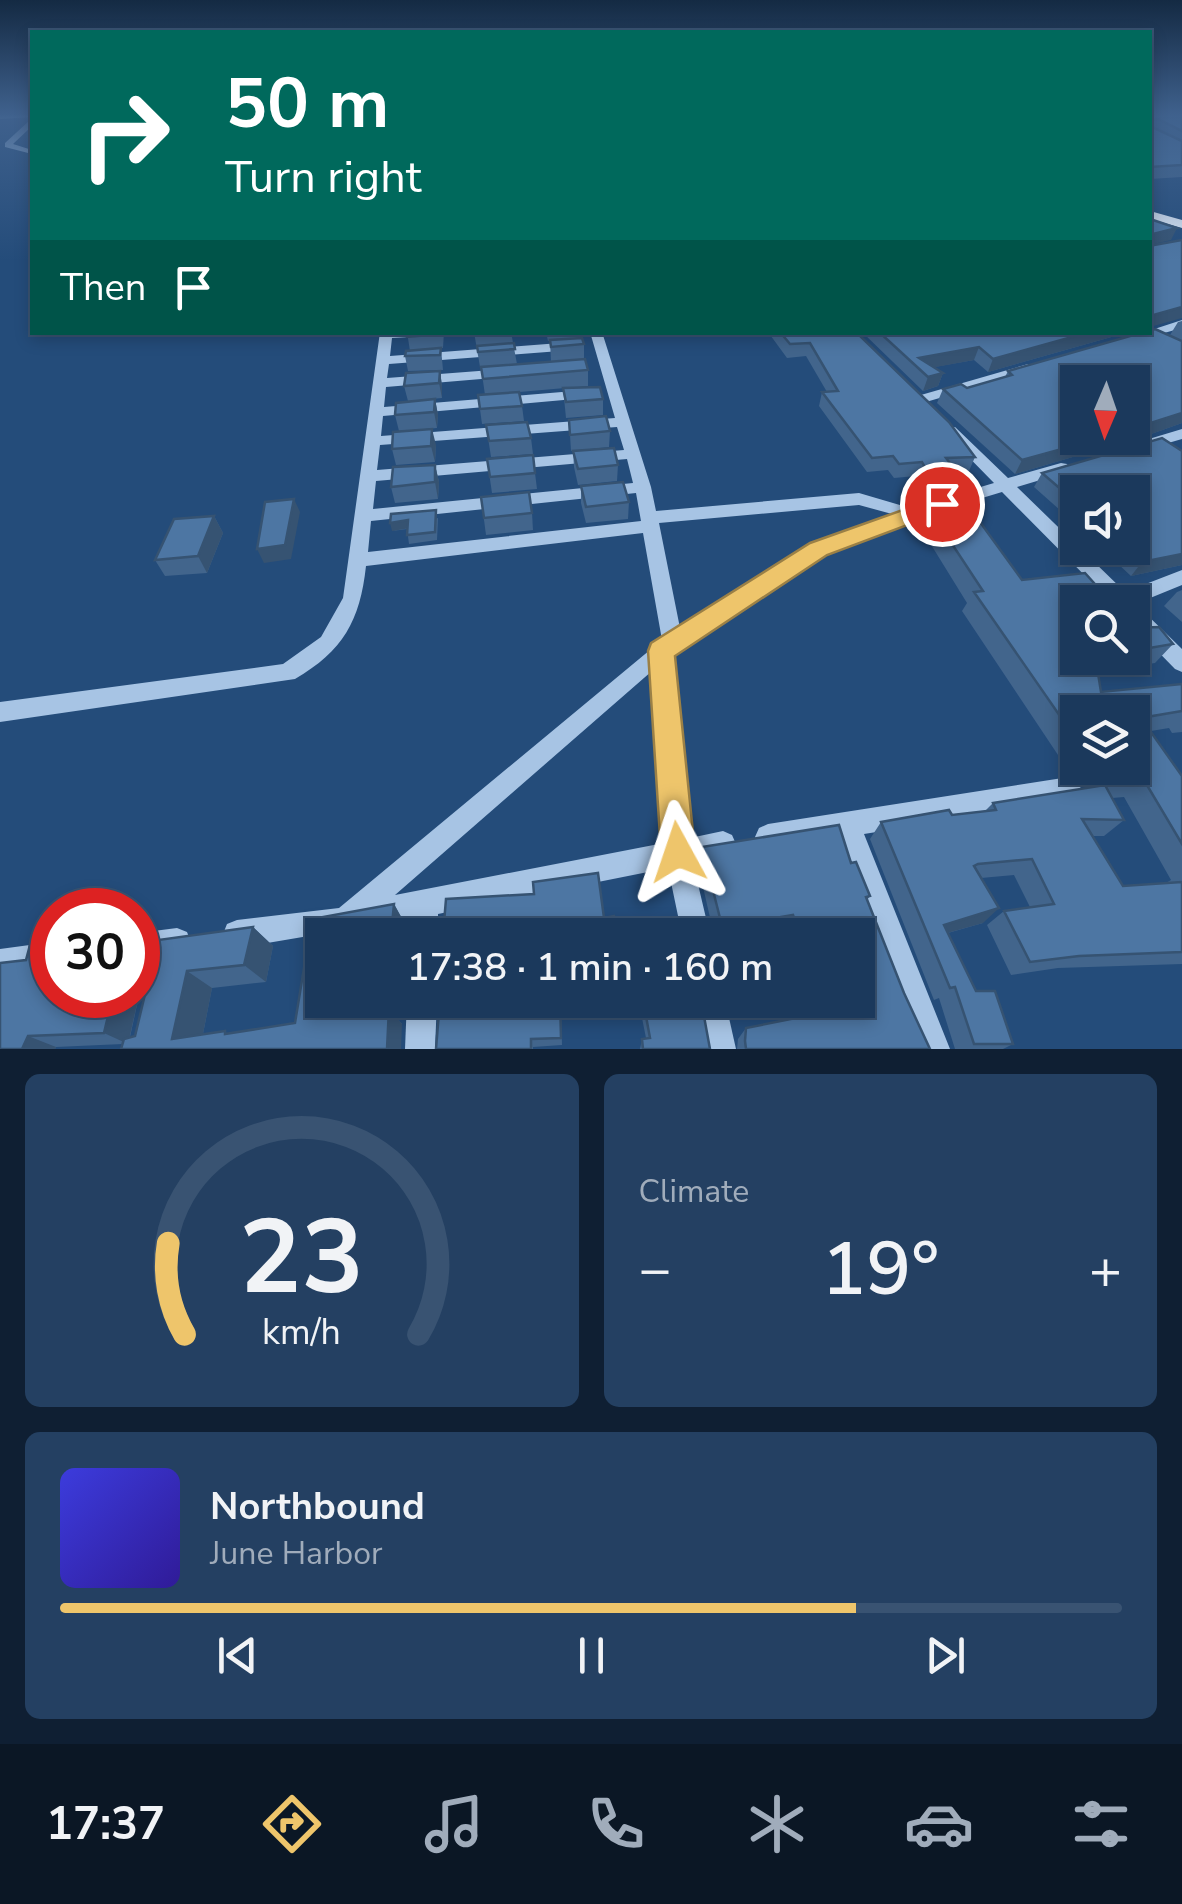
<!DOCTYPE html>
<meta charset="utf-8">
<style>
:root{--surface:#1b395c;--page:#244062;--text:#f1f3f6;--muted:#a0acbb;--line:#395372;--accent:#eec56b}
body{margin:0;font-family:"Nunito Sans",sans-serif;background:var(--page);color:var(--text);height:100vh;display:flex;flex-direction:column;font-size:38px;white-space:nowrap}
*{box-sizing:border-box;margin:0}
p{font-size:32px;color:var(--muted)}
.icon{flex:none;width:55px;height:55px;fill:none;stroke:currentColor;stroke-width:2;stroke-linecap:round;stroke-linejoin:round}
.map{position:relative;height:1049px;overflow:hidden}
.details{display:flex;flex-direction:column;gap:25px;padding:25px;background:#0f1f33;flex:1}
.details>*{flex:none}
.top-card{position:absolute;left:30px;top:30px;width:1122px;height:305px;border-radius:0px;box-shadow:0 5px 15px #0003,0 0 0 2px var(--line);background:#00695c;color:#fff;overflow:hidden}
.needle{width:65px;rotate:182deg}
.tools{position:absolute;left:1060px;top:365px;display:grid;gap:20px}
.tools a{display:grid;place-items:center;width:90px;height:90px;border-radius:0px;background:var(--surface);box-shadow:0 5px 15px #0003,0 0 0 2px var(--line);font-size:50px}
.speed{position:absolute;left:30px;top:888px;display:flex;gap:20px;font-size:50px;font-weight:700;text-align:center}
.speed>*{display:grid;place-content:center;width:130px;height:130px;border-radius:50%;background:var(--surface);box-shadow:0 5px 15px #0003,0 0 0 2px var(--line);line-height:1}
.speed .limit{border:15px solid #d22;background:#fff;color:#111}
.pin{position:absolute;display:grid;place-items:center;width:85px;height:85px;color:#fff;margin:-42px;border:5px solid #fff;border-radius:50%;box-shadow:0 2px 10px #0007}
.me{position:absolute;width:110px;margin:-55px;rotate:355deg;stroke-linejoin:round;filter:drop-shadow(0 0 8px #0008)}
.turn{display:flex;align-items:center;gap:35px;height:210px;padding:0 30px;font-size:45px}
.turn .icon{width:130px;height:130px;stroke-width:2.5}
.turn b{display:block;font-size:70px;line-height:85px}
.then{display:flex;align-items:center;height:95px;padding:0 30px;background:#0003;gap:20px;font-size:38px}
.big{font-size:75px;font-weight:600;line-height:1.1}
.details .tile{flex:1;display:flex;flex-direction:column;justify-content:center;gap:15px;min-width:0;padding:0 35px;border-radius:15px;background:var(--page)}
.details .dial{align-items:center;gap:0}
.dial svg{height:260px;overflow:visible;fill:none;stroke:var(--line);stroke-width:7;stroke-linecap:round;text-anchor:middle}
.dial text{fill:var(--text);stroke:none}
.song{display:flex;align-items:center;gap:30px}
.cover{width:120px;height:120px;border-radius:15px;background:linear-gradient(135deg,hsl(240 70% 55%),hsl(250 70% 35%))}
.played{height:10px;border-radius:5px;background:linear-gradient(90deg,var(--accent) 75%,var(--line) 75%)}
.keys{display:flex;justify-content:space-around;direction:ltr}
.heat{display:flex;justify-content:space-between;align-items:center;font-size:55px;direction:ltr}
.details .tiles{flex:1;display:grid;gap:25px;grid-template-columns:1fr 1fr}
.tile:last-child{grid-column:span 2}
.trip{position:absolute;left:305px;top:918px;width:570px;height:100px;border-radius:0px;background:var(--surface);box-shadow:0 5px 15px #0003,0 0 0 2px var(--line);font-weight:600;line-height:100px;text-align:center}
.menu{display:flex;height:160px;justify-content:space-around;align-items:center;background:#0b1725;color:var(--muted)}
.menu .icon{width:70px;height:70px}
.menu .selected{color:var(--accent)}
.menu b{font-size:45px;color:var(--text)}
.map>svg:first-child{display:block}
</style>
<div class="map">
<svg width="1182" height="1049" viewBox="0 0 1182 1049">
<rect width="100%" height="100%" fill="#244c7a"/>
<g fill="none" stroke-linecap="round" stroke-linejoin="round">
<g fill="#a7c4e4" fill-rule="evenodd">
<polygon points="32,114 32,117 0,119 0,115"/>
<polygon points="29,121 32,121 32,126 13,144 32,150 32,154 5,147 5,143"/>
<polygon points="1182,320 1182,328 1139,340 1133,336"/>
<path d="M380,332h54l-6,4 -36,2 -2,18 183,-14 6,4 -6,4 -184,14 -2,14 118,-9 7,4 -7,4 -119,10 -2,20 202,-17 7,4 -7,4 -203,18 -2,20 234,-18 -25,-86h12l49,155 5,24 203,-18 51,15 84,-25 -49,-50 -3,-3 3,-3h10l53,51 53,-15 6,1 2,4 -2,4 -50,15 108,105 57,-22v15l-49,20 6,2 43,42v23l-7,-3 -43,-44v-23h-21l-109,-110 -86,26 -91,36 -143,94 -2,4 -8,3 18,183 33,-7 9,4 4,9 -4,9 -39,10 17,72h-28l-14,-67 -230,46v21h-28l1,-15 -36,7 -10,-5 -17,10 -4,-2 -107,18 -10,-4 -4,-10 4,-10 10,-4 102,-12 323,-268 -19,-107 -277,33c-6,55 -23,85 -71,113l-295,43v-20l283,-38 38,-27 22,-39zM617,427l7,23 -247,20 3,-25zM627,459l6,24 -260,26 3,-28zM636,493l5,28 -273,31 3,-31zM859,505l33,9 -79,30 -133,84 -21,-105zM652,671l12,172 -269,52z"/>
<polygon points="1028,364 1033,365 1033,371 919,404 912,400 914,397"/>
<polygon points="1182,429 1182,439 1144,450 1136,445 1139,442"/>
<polygon points="1069,777 1078,781 1081,789 1078,797 1069,801 864,834 950,1049 920,1049 840,838 768,850 759,846 755,837 759,828 768,824"/>
<polygon points="177,928 187,932 191,942 187,952 177,956 138,961 138,933"/>
<polygon points="52,942 52,970 0,977 0,949"/>
<polygon points="407,1000 437,1000 435,1049 405,1049"/>
<polygon points="695,1000 725,1000 736,1049 706,1049"/>
</g>
<polygon fill="#e7f0fc" fill-rule="evenodd" points="1150,211 1182,220 1182,228 1150,219"/>
</g>
<g fill="#42658c" fill-rule="evenodd">
<polygon points="1150,114 1182,114 1182,177 1150,179"/>
<polygon points="1182,321 1182,423 1154,433 1015,474 937,403 943,389 967,388 1005,377 1008,371 1170,335 1178,322"/>
<polygon points="407,332 444,332 443,348 441,348 443,370 408,371 405,356 410,351"/>
<polygon points="474,332 511,332 517,364 480,367"/>
<polygon points="546,332 579,332 579,338 584,344 584,359 588,370 588,386 485,395 481,367 551,362 550,340 548,341"/>
<polygon points="768,332 856,332 975,457 969,471 951,472 947,481 920,483 916,476 894,478 888,470 867,472 819,406 822,392 827,392 806,356 787,358"/>
<polygon points="862,332 1129,332 988,372 974,360 934,367 943,373 938,386 923,391"/>
<polygon points="440,371 442,386 442,398 408,401 404,386"/>
<polygon points="563,388 603,399 603,415 566,418"/>
<polygon points="478,395 522,406 524,421 482,424"/>
<polygon points="435,399 438,415 437,428 399,431 395,415"/>
<polygon points="569,420 610,431 609,447 571,451"/>
<polygon points="486,425 531,438 533,454 491,457"/>
<polygon points="1162,438 1182,451 1182,565 1131,576 1116,562 1123,553 1116,548 1132,548 1132,492 1078,492 1078,526 1034,487 1042,473"/>
<polygon points="436,445 435,462 396,465 392,449"/>
<polygon points="573,451 618,465 617,481 578,485 574,467"/>
<polygon points="487,459 535,473 537,489 492,493"/>
<polygon points="435,465 439,482 438,499 395,503 391,487"/>
<polygon points="581,486 629,502 628,519 586,523 581,503"/>
<polygon points="481,497 532,513 533,530 486,535"/>
<path d="M925,503l153,155h54v-31l41,17 -18,19 -50,8 -6,7 2,14 81,-8v48l-10,1 -3,-5 -18,3 31,45v188l-124,4 -47,7 -24,-50 17,-14 26,-4 -16,-32 -33,3 2,45 -35,10 28,58 37,53 -10,5h-48l-16,-51 -5,2 -64,-161 11,-17 104,-11 8,-8 95,-15 -14,-24h-10l-102,-153 5,-8 -50,-81zM1078,712l54,56h-54zM1124,797l47,83 -5,3 -43,3 -31,-50h12l20,-16 -12,-22z"/>
<polygon points="214,516 223,533 207,573 165,576 155,560"/>
<polygon points="438,518 437,540 409,544 407,529 392,531"/>
<polygon points="1182,590 1182,622 1164,606 1177,592"/>
<polygon points="702,847 851,863 870,896 867,900 904,993 930,1049 737,1049 738,1039 746,1028 811,1015 806,1000 858,1000 858,935 785,935 784,931 758,935 705,935 711,922 698,865"/>
<polygon points="394,904 405,924 322,1000 398,1000 397,1018 402,1024 123,1044 56,1047 55,1049 0,1049 26,960 146,964 130,1037 135,1036 158,940 253,927 273,946 266,982 212,988 203,1034 229,1033 295,1023"/>
<polygon points="561,1000 562,1045 533,1047 533,1049 436,1049"/>
<polygon points="634,1000 701,1000 710,1049 640,1049 642,1039 646,1038 640,1008 635,1009"/>
</g>
<g fill="#365372">
<polygon points="1177,228 1171,240 1150,245 1153,234"/>
<polygon points="1182,307 1182,318 1150,327 1150,316"/>
<polygon points="1090,332 1129,332 988,372 993,359"/>
<polygon points="979,347 974,360 920,370 919,358"/>
<polygon points="440,371 442,386 442,398 439,383"/>
<polygon points="943,373 938,386 923,391 928,377"/>
<polygon points="435,399 438,415 437,428 434,412"/>
<polygon points="1182,413 1182,423 1154,433 1015,474 1022,460 1102,438 1132,438 1132,429"/>
<polygon points="432,429 436,445 435,462 431,446"/>
<polygon points="435,465 439,482 438,499 435,482"/>
<polygon points="294,499 300,512 291,559 264,563 257,549"/>
<polygon points="214,516 223,533 207,573 198,556"/>
<polygon points="408,520 410,528 392,531 390,523"/>
<polygon points="1182,554 1182,565 1131,576 1142,562"/>
<polygon points="394,904 405,924 404,935 391,935"/>
<polygon points="999,908 983,923 929,938 944,925"/>
<polygon points="253,927 273,946 266,982 244,965"/>
<polygon points="138,958 146,964 128,1044 104,1033 113,995 138,995"/>
<polygon points="187,971 212,988 200,1049 172,1039"/>
<polygon points="384,1000 398,1000 397,1018 402,1024 401,1049 387,1049 383,1009"/>
<polygon points="28,1036 56,1047 55,1049 22,1049"/>
</g>
<g fill="#4d76a3" stroke="#365372" stroke-width="2.5">
<polygon points="1150,114 1182,114 1182,131 1158,119 1153,120 1152,127 1182,141 1182,165 1150,167"/>
<polygon points="1150,219 1177,228 1153,234 1154,245 1182,240 1182,307 1150,316"/>
<polygon points="1155,329 1182,341 1182,413 1132,429 1132,382 1078,382 1078,438 1102,438 1022,460 943,389 961,384 967,388 1012,375 1008,371 1144,332 1150,332 1150,331"/>
<polygon points="407,332 440,332 440,334 407,337"/>
<polygon points="780,332 856,332 949,422 975,457 946,458 953,467 926,469 922,462 899,464 893,456 872,458 822,392 838,391 810,343 790,344"/>
<polygon points="879,332 1090,332 993,359 979,347 919,358 943,373 928,377"/>
<polygon points="582,338 584,344 551,347 550,340"/>
<polygon points="514,343 515,349 478,352 477,346"/>
<polygon points="441,348 440,355 405,356 406,351"/>
<polygon points="585,359 588,370 483,379 481,367"/>
<polygon points="440,371 439,383 404,386 406,373"/>
<polygon points="600,387 603,399 566,402 563,388"/>
<polygon points="519,392 522,406 480,409 478,395"/>
<polygon points="435,399 434,412 395,415 396,403"/>
<polygon points="606,416 610,431 570,435 569,420"/>
<polygon points="527,422 531,438 489,441 486,425"/>
<polygon points="432,429 431,446 392,449 393,432"/>
<polygon points="1162,438 1182,451 1182,554 1142,562 1127,548 1142,545 1132,538 1132,492 1078,492 1078,504 1042,473"/>
<polygon points="614,448 618,465 578,469 573,451"/>
<polygon points="533,455 535,473 490,477 487,459"/>
<polygon points="435,465 435,482 391,487 393,467"/>
<polygon points="623,482 629,502 586,507 581,486"/>
<polygon points="529,492 532,513 484,518 481,497"/>
<polygon points="294,499 285,545 257,549 265,502"/>
<polygon points="964,500 1022,580 1085,573 1111,602 1078,602 1078,658 1104,658 1110,665 1097,667 1101,692 1182,684 1182,711 1141,718 1182,776 1182,844 1144,780 1113,781 1104,768 1132,768 1132,712 1078,712 1078,742 974,592 983,591 925,503"/>
<polygon points="436,510 435,532 407,535 408,520 390,523 391,514"/>
<polygon points="214,516 198,556 155,560 174,519"/>
<polygon points="1132,627 1134,628 1159,627 1173,644 1132,651"/>
<polygon points="1105,785 1124,820 1082,819 1123,886 1182,882 1182,952 1079,956 1030,962 1004,911 1054,904 1032,859 978,864 974,866 999,908 944,925 976,991 995,991 1013,1044 974,1044 955,987 950,988 881,822 949,810 952,815 996,810 993,803"/>
<polygon points="839,825 851,863 856,862 870,896 866,897 904,993 930,1049 746,1049 745,1041 746,1028 826,1012 822,1000 858,1000 858,935 800,935 793,915 711,929 710,923 720,918 702,847"/>
<polygon points="598,873 604,918 614,916 616,935 443,935 446,899 534,894 533,882"/>
<polygon points="394,904 391,935 322,935 322,1000 384,1000 383,1009 389,1008 387,1049 121,1049 124,1039 135,1036 158,940 253,927 244,965 187,971 172,1039 225,1031 225,1034 295,1023 312,919"/>
<polygon points="687,925 689,935 628,935 628,931"/>
<polygon points="52,944 52,995 113,995 104,1033 28,1036 22,1049 0,1049 0,963 26,960 30,945"/>
<polygon points="440,1000 560,1000 561,1038 531,1039 531,1049 436,1049"/>
<polygon points="643,1000 701,1000 710,1049 643,1049 642,1039 650,1038"/>
</g>
<linearGradient id="sky" x2="0" y2="1"><stop stop-color="#142a43"/><stop offset="0.44" stop-color="#3f618d"/><stop offset="1" stop-color="#3f618d" stop-opacity="0"/></linearGradient>
<rect width="1182" height="261" fill="url(#sky)"/>
<polygon fill="#eec56b" stroke="#9b8046" stroke-width="2.5" points="942,496 950,498 954,504 950,509 827,555 675,656 695,852 690,864 678,869 666,864 661,852 648,651 651,643 810,543"/>
</svg>
<div class="tools">
<a><svg class="needle" viewBox="-14 -14 28 28"><path d="M0-13l5 13h-10z" fill="#e53935"/><path d="M0 13l5-13h-10z" fill="#a0acbb"/></svg></a>
<a><svg class="icon" aria-label="sound" viewBox="0 0 24 24"><path d="M4 9h4l5-4v14l-5-4H4zM17 9q2 3 0 6"/></svg></a>
<a><svg class="icon" aria-label="search" viewBox="0 0 24 24"><circle cx="10" cy="10" r="6"/><path d="M15 15l6 6"/></svg></a>
<a><svg class="icon" aria-label="layers" viewBox="0 0 24 24"><path d="M12 4l9 5-9 5-9-5zM3 14l9 5 9-5"/></svg></a>
</div>
<div class="speed"><div class="limit">30</div></div>
<div class="pin" style="left:942px;top:504px;background:#d93025"><svg class="icon" aria-label="arrive" viewBox="0 0 24 24"><path d="M6 21V4h12l-3 4 3 4H6"/></svg></div>
<svg class="me" style="left:678px;top:852px" viewBox="-20 -20 40 40"><path d="M0-17L14 15 0 8-14 15z" fill="#eec56b" stroke="#fff" stroke-width="4"/></svg>
<div class="trip">17:38 · 1 min · 160 m</div>
<div class="top-card">
<div class="turn"><svg class="icon" aria-label="right" viewBox="0 0 24 24"><path d="M7 20v-9h11M14 6l5 5-5 5"/></svg><div><b>50 m</b>Turn right</div></div>
<div class="then">Then<svg class="icon" aria-label="arrive" viewBox="0 0 24 24"><path d="M6 21V4h12l-3 4 3 4H6"/></svg></div>
</div>
</div>
<section class="details">
<div class="tiles">
<div class="tile dial"><svg viewBox="0 0 100 80">
<path d="M14 69A42 42 0 1 1 86 69"/>
<path d="M14 69A42 42 0 0 1 9 41" stroke="#eec56b"/>
<text x="50" y="56" font-size="32" font-weight="700">23</text>
<text x="50" y="72" font-size="11">km/h</text>
</svg></div>
<div class="tile"><p>Climate</p>
<div class="heat"><a>−</a><b class="big">19°</b><a>+</a></div>
</div>
<div class="tile">
<div class="song"><i class="cover"></i><div><b>Northbound</b><p>June Harbor</p></div></div>
<div class="played"></div>
<div class="keys"><svg class="icon" aria-label="previous" viewBox="0 0 24 24"><path d="M18 5L8 12l10 7zM5 5v14"/></svg><svg class="icon" aria-label="pause" viewBox="0 0 24 24"><path d="M8 5v14M16 5v14"/></svg><svg class="icon" aria-label="next" viewBox="0 0 24 24"><path d="M6 5l10 7-10 7zM19 5v14"/></svg></div>
</div>
</div>
</section>
<nav class="menu">
<b>17:37</b>
<svg class="icon selected" aria-label="directions" viewBox="0 0 24 24"><path d="M12 3l9 9-9 9-9-9zM9 14v-3h6M13 9l2 2-2 2"/></svg>
<svg class="icon" aria-label="music" viewBox="0 0 24 24"><path d="M9 18V5l10-2v13"/><circle cx="6" cy="18" r="3"/><circle cx="16" cy="16" r="3"/></svg>
<svg class="icon" aria-label="phone" viewBox="0 0 24 24"><path d="M5 4h4l2 5-3 2q2 4 5 5l2-3 5 2v4C11 20 4 13 5 4z"/></svg>
<svg class="icon" aria-label="climate" viewBox="0 0 24 24"><path d="M12 3v18M4 7l16 10M4 17L20 7"/></svg>
<svg class="icon" aria-label="car" viewBox="0 0 24 24"><path d="M5 17H2v-5l4-1 3-4h7l3 4 3 1v5h-3M9 17h6M6 11h13"/><circle cx="7" cy="17" r="2"/><circle cx="17" cy="17" r="2"/></svg>
<svg class="icon" aria-label="filters" viewBox="0 0 24 24"><path d="M4 7h16M4 17h16"/><circle cx="9" cy="7" r="2"/><circle cx="15" cy="17" r="2"/></svg>
</nav>
